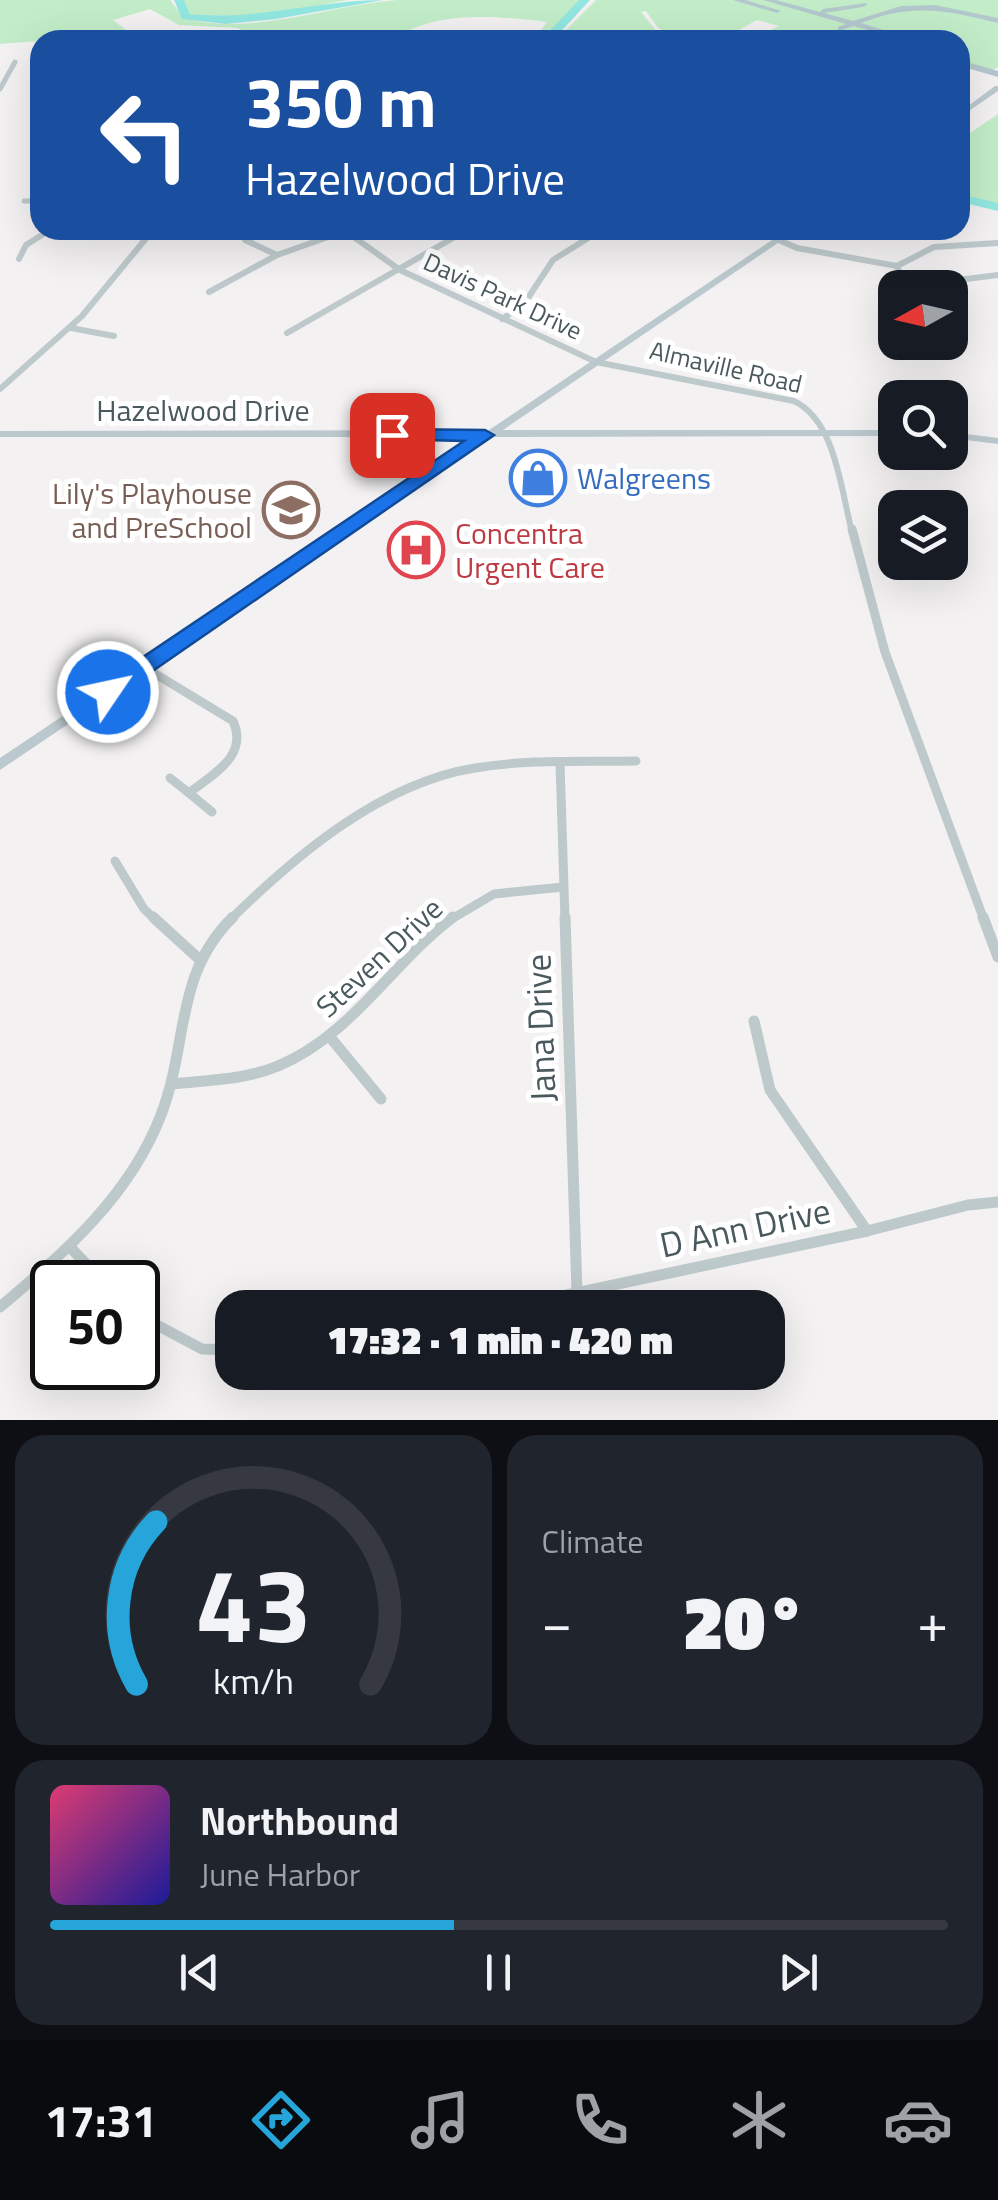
<!DOCTYPE html>
<meta charset="utf-8">
<style>
:root{--surface:#171b24;--page:#20242c;--text:#f1f3f6;--muted:#9ea1a6;--line:#363941;--accent:#25a5d9}
body{margin:0;font-family:"Titillium Web",sans-serif;background:var(--page);color:var(--text);height:100vh;display:flex;flex-direction:column;font-size:38px;white-space:nowrap}
*{box-sizing:border-box;margin:0}
p{font-size:32px;color:var(--muted)}
.icon{flex:none;width:55px;height:55px;fill:none;stroke:currentColor;stroke-width:2;stroke-linecap:round;stroke-linejoin:round}
.map{position:relative;height:1420px;overflow:hidden}
.sheet{display:flex;flex-direction:column;gap:15px;padding:15px;background:#0d0f14;flex:1}
.sheet>*{flex:none}
.hud{position:absolute;left:30px;top:30px;width:940px;height:210px;border-radius:30px;box-shadow:0 10px 40px #0002;background:#1a4fa0;color:#fff;overflow:hidden}
.needle{width:65px;rotate:262deg}
.tools{position:absolute;left:878px;top:270px;display:grid;gap:20px}
.tools a{display:grid;place-items:center;width:90px;height:90px;border-radius:20px;background:var(--surface);box-shadow:0 10px 40px #0002;font-size:50px}
.speed{position:absolute;left:30px;top:1260px;display:flex;gap:20px;font-size:50px;font-weight:700;text-align:center}
.speed>*{display:grid;place-content:center;width:130px;height:130px;border-radius:50%;background:var(--surface);box-shadow:0 10px 40px #0002;line-height:1}
.speed .limit{border:5px solid #111;border-radius:15px;background:#fff;color:#111}
.pin{position:absolute;display:grid;place-items:center;width:85px;height:85px;color:#fff;margin:-42px;border-radius:20px;box-shadow:0 5px 15px #0006}
.me{position:absolute;width:110px;margin:-55px;rotate:56deg;stroke-linejoin:round;filter:drop-shadow(0 0 8px #0008)}
.turn{display:flex;align-items:center;gap:35px;height:210px;padding:0 50px;font-size:45px}
.turn .icon{width:130px;height:130px;stroke-width:2.5}
.turn b{display:block;font-size:70px;line-height:85px}
.big{font-size:75px;font-weight:800;line-height:1.1}
.sheet .card{flex:1;display:flex;flex-direction:column;justify-content:center;gap:15px;min-width:0;padding:0 35px;border-radius:30px;background:var(--page)}
.sheet .dial{align-items:center;gap:0}
.dial svg{height:260px;overflow:visible;fill:none;stroke:var(--line);stroke-width:7;stroke-linecap:round;text-anchor:middle}
.dial text{fill:var(--text);stroke:none}
.song{display:flex;align-items:center;gap:30px}
.cover{width:120px;height:120px;border-radius:15px;background:linear-gradient(135deg,hsl(340 70% 55%),hsl(240 70% 35%))}
.played{height:10px;border-radius:5px;background:linear-gradient(90deg,var(--accent) 45%,var(--line) 45%)}
.keys{display:flex;justify-content:space-around;direction:ltr}
.heat{display:flex;justify-content:space-between;align-items:center;font-size:55px;direction:ltr}
.sheet .tiles{flex:1;display:grid;gap:15px;grid-template-columns:1fr 1fr}
.card:last-child{grid-column:span 2}
.trip{position:absolute;left:215px;top:1290px;width:570px;height:100px;border-radius:30px;background:var(--surface);box-shadow:0 10px 40px #0002;font-weight:800;line-height:100px;text-align:center}
.menu{display:flex;height:160px;justify-content:space-around;align-items:center;background:#090b0e;color:var(--muted)}
.menu .icon{width:70px;height:70px}
.menu .current{color:var(--accent)}
.menu b{font-size:45px;color:var(--text)}
.map>svg:first-child{display:block}
</style>
<div class="map">
<svg width="998" height="1420" viewBox="0 0 998 1420">
<rect width="100%" height="100%" fill="#f3f1f2"/>
<g fill="#c3edc8">
<path d="M0,0h170l14,18c68,19 145,-13 213,-18 61,0 124,0 185,0l-39,40h-10l14,-18c-50,-6 -112,-12 -155,18h-128l-27,-12 -58,-3 -29,-16 -37,11 26,20 -62,-2 -77,6z"/>
<path d="M183,0h165c-52,9 -104,23 -157,15z"/>
<polygon points="596,0 998,0 998,67 991,71 960,63 960,40 749,40 779,26 757,20 721,40 668,33 658,28 646,11 641,12 659,34 692,40 556,40"/>
<polygon points="998,114 998,205 960,195 960,140"/>
</g>
<g fill="none" stroke-linecap="round" stroke-linejoin="round">
<g fill="#93e7e1" fill-rule="evenodd">
<path d="M174,0h10l6,14c66,7 128,-14 193,-14l-107,19 -50,5 -44,-5z"/>
<polygon points="579,0 590,0 553,40 541,40"/>
<polygon points="960,194 998,203 998,211 960,202"/>
</g>
<g stroke="#bec9cc" stroke-width="5">
<polyline points="0,89 15,62"/>
<polyline points="36,172 40,172"/>
<polyline points="24,201 40,201"/>
<polyline points="344,230 348,233"/>
<polyline points="756,230 762,233"/>
<polyline points="46,233 50,230"/>
<polyline points="341,233 345,231"/>
<polyline points="463,233 467,230"/>
<polyline points="597,233 601,230"/>
</g>
<g stroke="#bec9cc" stroke-width="6">
<path d="M344,230l56,40 196,92 198,39c42,20 47,90 58,131"/>
<polyline points="756,230 797,248 897,266 934,247 998,243"/>
<polyline points="245,240 277,255"/>
<polyline points="19,259 26,245 50,230"/>
<polyline points="897,266 902,279 926,284 998,275"/>
<polyline points="209,292 277,255 345,231"/>
<polyline points="502,319 524,304 553,260 601,230"/>
<polyline points="71,328 114,336"/>
<polyline points="287,333 467,230"/>
<polyline points="0,389 82,316 153,230"/>
</g>
<g stroke="#bec9cc" stroke-width="9">
<polyline points="852,529 885,652 984,920"/>
<path d="M144,667l89,54c16,35 -20,53 -44,72l-19,-15"/>
<polyline points="560,762 565,920"/>
<polyline points="189,793 212,812"/>
<polyline points="115,861 144,909 156,920"/>
<path d="M230,920c66,-65 151,-137 245,-152 53,-9 108,-6 161,-7"/>
<polyline points="450,920 494,894 563,887"/>
</g>
<g stroke="#bec9cc" stroke-width="11">
<polyline points="153,917 199,959"/>
<polyline points="565,917 577,1293"/>
<polyline points="983,917 998,957"/>
<polyline points="754,1021 770,1090 867,1231"/>
<polyline points="330,1037 381,1099"/>
<path d="M172,1084c35,-4 73,-4 106,-18 73,-30 114,-103 175,-149"/>
<polyline points="71,1248 103,1282"/>
<path d="M0,1307c64,-54 130,-111 161,-192 28,-73 13,-140 72,-198"/>
<polyline points="505,1308 867,1231 968,1205 998,1202"/>
<polyline points="138,1315 202,1349 232,1350"/>
</g>
<g fill="#bbc9ce" fill-rule="evenodd">
<polygon points="995,86 998,86 998,91 960,117 960,112"/>
<polygon points="787,230 797,230 503,430 895,430 895,436 494,437 0,770 0,758 480,437 0,437 0,431 489,430"/>
<polygon points="950,432 998,438 998,444 950,438"/>
</g>
<g fill="#b3c8cd" fill-rule="evenodd">
<polygon points="733,0 746,0 781,11 777,13"/>
<path d="M763,0h13l44,12 3,-3 43,-6 1,2 -4,2 -39,6 29,8 48,-15 34,-1 63,13v5c-52,-13 -86,-20 -137,0l55,17h-13l-49,-14 -16,5v-4l8,-3z"/>
<polygon points="960,60 998,71 998,77 960,66"/>
</g>
</g>
<polygon fill="#1a73e8" stroke="#114b97" stroke-width="2.5" points="392,429 485,430 494,435 115,697 100,697 96,692 100,686 464,441 386,439 386,431"/>
<defs>
<g id="shop-ring" transform="scale(2.875)"><circle r="9.5" fill="#fff" stroke="#3f7fe0" stroke-width="1.5"/><path d="M-5-2.5h2.3a2.7 3.5 0 0 1 5.4 0H5L5.5 6h-11ZM-1.5-2.5h3a1.5 2.3 0 0 0-3 0Z" fill="#3f7fe0"/></g>
<g id="school-ring" transform="scale(2.875)"><circle r="9.5" fill="#fff" stroke="#8d6e63" stroke-width="1.5"/><path d="M0-5L7-2L0 1L-7-2ZM-4 1L0 2.5L4 1V4Q0 6-4 4Z" fill="#8d6e63"/></g>
<g id="hospital-ring" transform="scale(2.875)"><circle r="9.5" fill="#fff" stroke="#e0444e" stroke-width="1.5"/><path d="M-5-5h3v3.5h4V-5h3V5h-3V1.5h-4V5h-3Z" fill="#e0444e"/></g>
</defs>
<g fill-rule="evenodd">
<use href="#shop-ring" x="538" y="478"/>
<use href="#school-ring" x="291" y="510"/>
<use href="#hospital-ring" x="416" y="550"/>
</g>
<g text-anchor="middle" dominant-baseline="central" stroke-width="10" stroke-linejoin="round" paint-order="stroke">
<g font-size="25" fill="#4a595d" stroke="#fff">
<text transform="translate(503 296) rotate(25)">Davis Park Drive</text>
<text transform="translate(726 367) rotate(13)">Almaville Road</text>
</g>
<g font-size="30" fill="#4a595d" stroke="#fff">
<text x="203" y="410">Hazelwood Drive</text>
<text transform="translate(379 957) rotate(-43)">Steven Drive</text>
</g>
<g font-size="30" fill="#366cbe" stroke="#fff" text-anchor="start">
<text x="577" y="478">Walgreens</text>
</g>
<g font-size="30" fill="#785e54" stroke="#fff" text-anchor="end">
<text x="252" y="493">Lily's Playhouse<tspan x="252" dy="34">and PreSchool</tspan></text>
</g>
<g font-size="30" fill="#be3a42" stroke="#fff" text-anchor="start">
<text x="455" y="533">Concentra<tspan x="455" dy="34">Urgent Care</tspan></text>
</g>
<g font-size="35" fill="#4a595d" stroke="#fff">
<text transform="translate(540 1028) rotate(-92)">Jana Drive</text>
<text transform="translate(745 1227) rotate(-12)">D Ann Drive</text>
</g>
</g>
</svg>
<div class="tools">
<a><svg class="needle" viewBox="-14 -14 28 28"><path d="M0-13l5 13h-10z" fill="#e53935"/><path d="M0 13l5-13h-10z" fill="#9ea1a6"/></svg></a>
<a><svg class="icon" aria-label="search" viewBox="0 0 24 24"><circle cx="10" cy="10" r="6"/><path d="M15 15l6 6"/></svg></a>
<a><svg class="icon" aria-label="layers" viewBox="0 0 24 24"><path d="M12 4l9 5-9 5-9-5zM3 14l9 5 9-5"/></svg></a>
</div>
<div class="speed"><div class="limit">50</div></div>
<div class="pin" style="left:392px;top:435px;background:#d93025"><svg class="icon" aria-label="arrive" viewBox="0 0 24 24"><path d="M6 21V4h12l-3 4 3 4H6"/></svg></div>
<svg class="me" style="left:108px;top:692px" viewBox="-20 -20 40 40"><circle r="17" fill="#1a73e8" stroke="#fff" stroke-width="3"/><path d="M0-11L8 9 0 5-8 9z" fill="#fff"/></svg>
<div class="trip">17:32 · 1 min · 420 m</div>
<div class="hud">
<div class="turn"><svg class="icon" aria-label="left" viewBox="0 0 24 24"><path d="M17 20v-9H6M10 6l-5 5 5 5"/></svg><div><b>350 m</b>Hazelwood Drive</div></div>
</div>
</div>
<section class="sheet">
<div class="tiles">
<div class="card dial"><svg viewBox="0 0 100 80">
<path d="M14 69A42 42 0 1 1 86 69"/>
<path d="M14 69A42 42 0 0 1 20 19" stroke="#25a5d9"/>
<text x="50" y="56" font-size="32" font-weight="700">43</text>
<text x="50" y="72" font-size="11">km/h</text>
</svg></div>
<div class="card"><p>Climate</p>
<div class="heat"><a>−</a><b class="big">20°</b><a>+</a></div>
</div>
<div class="card">
<div class="song"><i class="cover"></i><div><b>Northbound</b><p>June Harbor</p></div></div>
<div class="played"></div>
<div class="keys"><svg class="icon" aria-label="previous" viewBox="0 0 24 24"><path d="M18 5L8 12l10 7zM5 5v14"/></svg><svg class="icon" aria-label="pause" viewBox="0 0 24 24"><path d="M8 5v14M16 5v14"/></svg><svg class="icon" aria-label="next" viewBox="0 0 24 24"><path d="M6 5l10 7-10 7zM19 5v14"/></svg></div>
</div>
</div>
</section>
<nav class="menu">
<b>17:31</b>
<svg class="icon current" aria-label="directions" viewBox="0 0 24 24"><path d="M12 3l9 9-9 9-9-9zM9 14v-3h6M13 9l2 2-2 2"/></svg>
<svg class="icon" aria-label="music" viewBox="0 0 24 24"><path d="M9 18V5l10-2v13"/><circle cx="6" cy="18" r="3"/><circle cx="16" cy="16" r="3"/></svg>
<svg class="icon" aria-label="phone" viewBox="0 0 24 24"><path d="M5 4h4l2 5-3 2q2 4 5 5l2-3 5 2v4C11 20 4 13 5 4z"/></svg>
<svg class="icon" aria-label="climate" viewBox="0 0 24 24"><path d="M12 3v18M4 7l16 10M4 17L20 7"/></svg>
<svg class="icon" aria-label="car" viewBox="0 0 24 24"><path d="M5 17H2v-5l4-1 3-4h7l3 4 3 1v5h-3M9 17h6M6 11h13"/><circle cx="7" cy="17" r="2"/><circle cx="17" cy="17" r="2"/></svg>
</nav>
